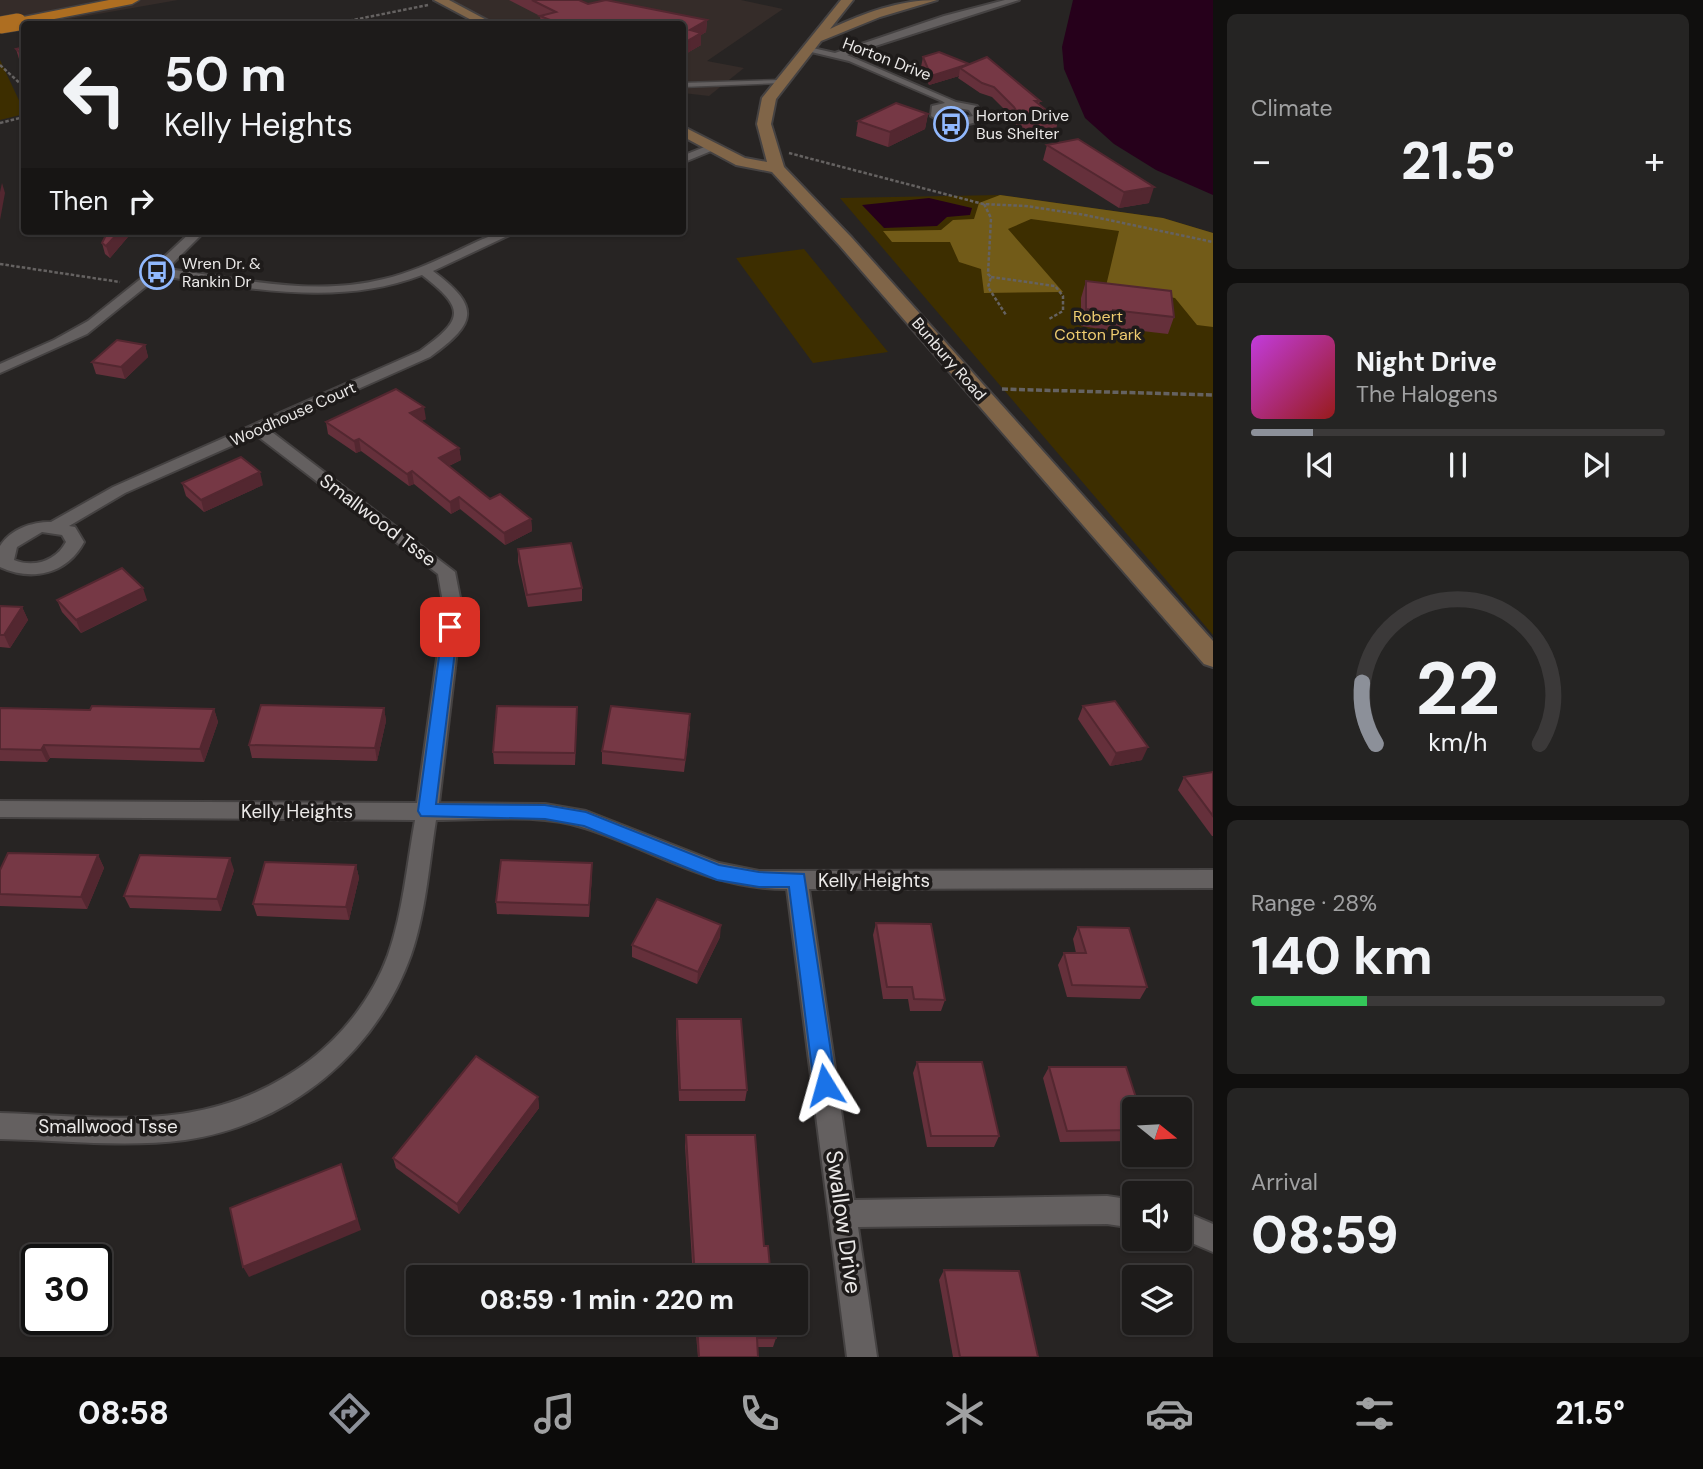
<!DOCTYPE html>
<meta charset="utf-8">
<style>
:root{--surface:#1d1b1a;--page:#252423;--text:#f1f3f6;--muted:#a0a1a2;--line:#3b3939;--accent:#8c9099}
body{margin:0;font-family:"DM Sans",sans-serif;background:var(--page);color:var(--text);height:100vh;display:flex;flex-direction:column;font-size:26px;white-space:nowrap}
*{box-sizing:border-box;margin:0}
p{font-size:23px;color:var(--muted)}
.icon{flex:none;width:38px;height:38px;fill:none;stroke:currentColor;stroke-width:2;stroke-linecap:round;stroke-linejoin:round}
.map{position:relative;flex:1;overflow:hidden}
.drawer{display:flex;flex-direction:column;gap:14px;padding:14px;background:#100f0e;width:490px}
.drawer>*{flex:none}
.guide{position:absolute;left:21px;top:21px;width:665px;height:214px;border-radius:7px;box-shadow:0 2px 5px #0004,0 0 0 2px var(--line);background:#1d1b1a;color:var(--text);overflow:hidden}
.needle{width:46px;rotate:108deg}
.tools{position:absolute;left:1122px;top:1097px;display:grid;gap:14px}
.tools a{display:grid;place-items:center;width:70px;height:70px;border-radius:7px;background:var(--surface);box-shadow:0 2px 5px #0004,0 0 0 2px var(--line);font-size:35px}
.speed{position:absolute;left:21px;top:1244px;display:flex;gap:14px;font-size:35px;font-weight:700;text-align:center}
.speed>*{display:grid;place-content:center;width:91px;height:91px;border-radius:50%;background:var(--surface);box-shadow:0 2px 5px #0004,0 0 0 2px var(--line);line-height:1}
.speed .limit{border:4px solid #111;border-radius:10px;background:#fff;color:#111}
.pin{position:absolute;display:grid;place-items:center;width:60px;height:60px;color:#fff;margin:-30px;border-radius:14px;box-shadow:0 4px 10px #0006}
.me{position:absolute;width:77px;margin:-38px;rotate:352deg;stroke-linejoin:round;filter:drop-shadow(0 0 5px #0008)}
.turn{display:flex;align-items:center;gap:24px;height:147px;padding:0 28px;font-size:32px}
.turn .icon{width:91px;height:91px;stroke-width:2.5}
.turn b{display:block;font-size:49px;line-height:60px}
.then{display:flex;align-items:center;height:66px;padding:0 28px;background:#0003;gap:14px;font-size:26px}
.big{font-size:52px;font-weight:800;line-height:1.1}
.drawer .widget{flex:1;display:flex;flex-direction:column;justify-content:center;gap:10px;min-width:0;padding:0 24px;border-radius:10px;background:var(--page)}
.drawer .dial{align-items:center;gap:0}
.dial svg{height:182px;overflow:visible;fill:none;stroke:var(--line);stroke-width:7;stroke-linecap:round;text-anchor:middle}
.dial text{fill:var(--text);stroke:none}
.song{display:flex;align-items:center;gap:21px}
.cover{width:84px;height:84px;border-radius:10px;background:linear-gradient(135deg,hsl(290 70% 55%),hsl(0 70% 35%))}
.played{height:7px;border-radius:4px;background:linear-gradient(90deg,var(--accent) 15%,var(--line) 15%)}
.keys{display:flex;justify-content:space-around;direction:ltr}
.heat{display:flex;justify-content:space-between;align-items:center;font-size:38px;direction:ltr}
.charge{height:10px;border-radius:5px;background:linear-gradient(90deg,#34c759 28%,var(--line) 0)}
.trip{position:absolute;left:406px;top:1265px;width:402px;height:70px;border-radius:7px;background:var(--surface);box-shadow:0 2px 5px #0004,0 0 0 2px var(--line);font-weight:800;line-height:70px;text-align:center}
.menu{display:flex;height:112px;justify-content:space-around;align-items:center;background:#0c0b0a;color:var(--muted)}
.menu .icon{width:49px;height:49px}
.menu .current{color:var(--accent)}
.menu b{font-size:32px;color:var(--text)}
main{display:flex;flex:1;min-height:0}
.map>svg:first-child{display:block}
</style>
<main>
<div class="map">
<svg width="1213" height="1357" viewBox="0 0 1213 1357">
<rect width="100%" height="100%" fill="#272423"/>
<g fill="#352c29">
<polygon points="0,0 178,0 41,24 24,24 24,27 0,32"/>
<polygon points="433,0 741,0 783,9 707,61 744,68 709,96 683,93 682,24 487,24"/>
</g>
<g fill="#3d2e00">
<polygon points="0,60 24,111 24,114 0,120"/>
<polygon points="1000,195 1163,218 1213,233 1213,635 840,198"/>
<polygon points="804,249 888,352 813,363 736,258"/>
</g>
<polygon fill="#725b18" points="1000,195 1163,218 1213,233 1213,327 1197,325 1175,298 1106,286 1119,231 1031,219 1008,229 1063,292 984,293 981,269 959,262 950,242 892,242 883,231 941,230 953,220 974,219 979,203"/>
<g fill="#26001b">
<polygon points="1073,0 1213,0 1213,195 1156,170 1114,144 1085,118 1064,69 1062,47"/>
<polygon points="929,198 972,208 970,215 947,217 937,226 884,228 862,205"/>
</g>
<g fill="none" stroke-linecap="round" stroke-linejoin="round">
<g stroke="#454242" stroke-width="3">
<polygon id="service" points="780,80 783,82 782,83 682,87 682,83"/>
</g>
<g stroke="#454242" stroke-width="4">
<g id="minor">
<path d="M1005,0h14l-172,55 109,47 21,4 7,11c-15,12 -36,9 -53,-1l1,-10 13,-3 -3,-2 -93,-40 -46,-11 5,-3 27,6 109,-37zM953,107l16,3 4,6 -16,3 -17,-6 1,-3z"/>
<polygon points="712,144 718,147 716,149 682,163 682,156"/>
<path d="M192,231h13l-38,38c71,9 146,28 217,10 25,-6 47,-16 69,-26 22,-10 41,-22 65,-22l-85,40c48,36 44,52 -3,86l-162,72 187,143 7,36 -23,195 106,1 41,7 133,52 40,8 454,-1v18l-404,1 45,311 253,-4 27,4v28l-27,-4 -249,3 19,130h-30l-60,-468c-79,0 -130,-38 -202,-61 -46,-15 -101,-8 -149,-8 -7,44 -10,92 -25,135 -35,98 -122,170 -226,185 -61,8 -124,0 -185,-1v-26c116,4 210,22 310,-53 35,-27 63,-64 78,-105 15,-43 19,-91 27,-135l-415,-3v-16l417,2 27,-195 -6,-34 -182,-139 -131,58 -56,33 6,1 9,15c-17,32 -52,40 -84,25v-21c11,-17 31,-24 51,-24l62,-35 307,-136c44,-32 46,-42 2,-76 -86,33 -174,12 -263,1l-72,58 -87,39v-9l54,-24 34,-19 55,-44zM42,532l20,3 4,7c-10,19 -32,26 -52,18l3,-13z"/>
<polygon points="1180,1210 1213,1224 1213,1252 1180,1238"/>
</g>
</g>
<g stroke="#454242" stroke-width="4">
<g id="secondary">
<polygon points="434,0 449,0 494,24 479,24"/>
<path d="M841,0h12l-23,29c34,-16 69,-29 107,-29l-57,17 -59,24 -45,58 -5,25 13,43 68,71 361,403v26l-9,-3 -364,-418 -68,-74 -36,-7 -54,-29v-10l63,32 22,4 -10,-38 5,-26z"/>
</g>
</g>
<g stroke="#454242" stroke-width="3">
<polygon id="trunk" points="109,0 139,0 132,4 18,26 11,22 18,18"/>
</g>
<g stroke="#656261" stroke-width="2.5" stroke-dasharray="3.5 2" stroke-linecap="butt">
<polyline points="333,24 428,5"/>
<polyline points="0,65 24,87"/>
<polyline points="0,123 24,117"/>
<polyline points="789,153 983,204 1026,206 1085,215 1213,242"/>
<polyline points="984,204 991,218 988,274 991,277 988,287 1006,315"/>
<polyline points="0,264 120,282"/>
<polyline points="991,277 1055,286 1063,296 1063,311 1049,319"/>
</g>
<polyline stroke="#656261" stroke-width="3.5" stroke-dasharray="6 2.5" stroke-linecap="butt" points="1002,389 1213,395"/>
<use href="#service" fill="#646060" fill-rule="evenodd"/>
<use href="#minor" fill="#646060" fill-rule="evenodd"/>
<use href="#secondary" fill="#806548" fill-rule="evenodd"/>
<use href="#trunk" fill="#ae6e21" fill-rule="evenodd"/>
<g stroke="#454242" stroke-width="18" stroke-linecap="butt">
<polyline id="trunk-bridge" points="0,25 18,22"/>
</g>
<use href="#trunk-bridge" stroke="#ae6e21" stroke-width="17"/>
</g>
<g fill="#65303b">
<polygon points="509,0 579,0 588,4 606,0 707,20 706,32 701,35 701,45 682,56 682,24 541,24 540,16"/>
<polygon points="24,47 24,63 19,59 16,49"/>
<polygon points="939,52 1040,101 1039,104 1058,120 1056,130 1019,130 1012,117 992,97 980,93 958,78 959,76 929,85 921,67 923,57"/>
<polygon points="928,114 925,129 888,147 856,136 858,121"/>
<polygon points="1047,145 1149,203 1119,208 1043,160"/>
<polygon points="108,231 133,231 110,258 105,254 102,243"/>
<polygon points="1086,281 1174,317 1168,334 1108,327 1107,330 1081,326 1081,298"/>
<polygon points="145,345 148,357 125,379 96,374 92,362"/>
<polygon points="426,419 421,421 459,448 461,460 449,466 490,499 531,519 532,531 505,545 460,509 451,514 414,484 409,486 361,451 356,453 328,434 326,422"/>
<polygon points="182,483 263,485 204,512 186,496"/>
<polygon points="518,549 582,588 582,601 528,607 518,562"/>
<polygon points="57,600 147,600 81,633 62,612"/>
<polygon points="0,606 22,607 28,620 10,648 0,647"/>
<polygon points="1083,706 1142,760 1110,766 1078,719"/>
<polygon points="577,707 575,765 494,764 493,752"/>
<polygon points="0,708 90,710 214,709 218,722 204,762 50,758 47,762 0,761"/>
<polygon points="384,708 386,721 377,761 252,758 249,745"/>
<polygon points="690,726 684,772 602,764 602,751"/>
<polygon points="1213,772 1213,836 1212,836 1178,790 1184,777"/>
<polygon points="98,855 104,868 87,909 0,906 0,870"/>
<polygon points="356,865 359,878 349,920 257,916 253,904"/>
<polygon points="234,870 221,911 130,908 124,896"/>
<polygon points="592,875 589,917 497,914 496,902"/>
<polygon points="876,923 945,1000 941,1011 910,1011 908,999 883,999 873,935"/>
<polygon points="1078,927 1147,987 1140,999 1067,997 1058,965 1064,953 1076,953 1073,939"/>
<polygon points="720,937 697,984 632,957 632,945"/>
<polygon points="677,1019 747,1090 745,1101 679,1101 676,1031"/>
<polygon points="917,1062 999,1136 994,1147 927,1147 913,1073"/>
<polygon points="1049,1067 1134,1110 1134,1141 1060,1142 1043,1078"/>
<polygon points="538,1097 539,1108 459,1214 396,1168 393,1158"/>
<polygon points="686,1135 764,1246 771,1278 693,1278 685,1146"/>
<polygon points="944,1270 1038,1357 953,1357 939,1280"/>
<polygon points="695,1323 775,1323 776,1338 773,1347 757,1347 758,1357 698,1357"/>
</g>
<g fill="#532730">
<polygon points="707,20 706,32 701,35 701,45 682,56 682,44 690,30"/>
<polygon points="969,64 960,68 959,76 929,85 931,76"/>
<polygon points="928,114 925,129 888,147 890,132"/>
<polygon points="2,183 5,193 0,220 0,192"/>
<polygon points="1154,187 1149,203 1119,208 1124,192"/>
<polygon points="120,231 133,231 110,258 106,246"/>
<polygon points="145,345 148,357 125,379 121,367"/>
<polygon points="424,407 426,419 412,425 410,413"/>
<polygon points="359,439 361,451 356,453 354,441"/>
<polygon points="459,448 461,460 440,470 439,458"/>
<polygon points="412,471 414,484 409,486 407,474"/>
<polygon points="260,472 263,485 204,512 201,500"/>
<polygon points="459,497 460,509 451,514 450,502"/>
<polygon points="531,519 532,531 505,545 504,533"/>
<polygon points="143,588 147,600 81,633 76,620"/>
<polygon points="22,607 28,620 10,648 4,635"/>
<polygon points="577,707 577,719 575,765 575,753"/>
<polygon points="384,708 386,721 377,761 375,748"/>
<polygon points="214,709 218,722 204,762 200,749"/>
<polygon points="44,745 50,758 47,762 41,750"/>
<polygon points="1148,747 1142,760 1110,766 1116,753"/>
<polygon points="98,855 104,868 87,909 81,897"/>
<polygon points="230,858 234,870 221,911 217,899"/>
<polygon points="592,863 592,875 589,917 589,905"/>
<polygon points="356,865 359,878 349,920 346,907"/>
<polygon points="721,925 720,937 697,984 698,972"/>
<polygon points="538,1097 539,1108 459,1214 457,1204"/>
<polygon points="341,1164 361,1230 249,1277 243,1267"/>
</g>
<g fill="#763845" stroke="#532730" stroke-width="2">
<polygon points="532,0 579,0 588,4 606,0 707,20 690,30 701,33 682,44 682,24 560,24 540,16 556,12"/>
<polygon points="24,47 24,56 16,49"/>
<polygon points="939,52 969,64 931,76 923,57"/>
<polygon points="987,57 1040,101 1035,101 1058,120 1022,120 1014,107 994,87 982,83 960,68"/>
<polygon points="896,103 928,114 890,132 858,121"/>
<polygon points="1078,139 1154,187 1124,192 1047,145"/>
<polygon points="108,231 120,231 106,246 102,243"/>
<polygon points="1086,281 1171,291 1174,317 1113,310 1113,313 1086,309"/>
<polygon points="117,340 145,345 121,367 92,362"/>
<polygon points="396,389 424,407 410,413 459,448 439,458 490,499 500,494 531,519 504,533 459,497 450,502 412,471 407,474 359,439 354,441 326,422"/>
<polygon points="241,457 260,472 201,500 182,483"/>
<polygon points="571,543 582,588 527,595 518,549"/>
<polygon points="122,568 143,588 76,620 57,600"/>
<polygon points="0,606 22,607 4,635 0,635"/>
<polygon points="1115,701 1148,747 1116,753 1083,706"/>
<polygon points="261,705 384,708 375,748 249,745"/>
<polygon points="92,706 214,709 200,749 44,745 41,750 0,749 0,708 90,710"/>
<polygon points="497,706 577,707 575,753 493,752"/>
<polygon points="611,706 690,714 685,760 602,751"/>
<polygon points="1213,772 1213,816 1184,777"/>
<polygon points="8,853 98,855 81,897 0,894 0,870"/>
<polygon points="140,855 230,858 217,899 124,896"/>
<polygon points="501,860 592,863 589,905 496,902"/>
<polygon points="265,862 356,865 346,907 253,904"/>
<polygon points="657,899 721,925 698,972 632,945"/>
<polygon points="876,923 931,924 945,1000 914,999 912,987 887,987"/>
<polygon points="1078,927 1129,928 1147,987 1072,985 1064,953 1086,953"/>
<polygon points="677,1019 741,1019 747,1090 680,1090"/>
<polygon points="476,1056 538,1097 457,1204 393,1158"/>
<polygon points="917,1062 982,1062 999,1136 931,1136"/>
<polygon points="1049,1067 1126,1067 1140,1110 1134,1110 1134,1130 1067,1131"/>
<polygon points="686,1135 755,1135 764,1246 768,1246 771,1278 695,1278"/>
<polygon points="341,1164 357,1220 243,1267 230,1208"/>
<polygon points="944,1270 1019,1271 1038,1357 960,1357"/>
<polygon points="697,1323 775,1323 776,1338 757,1338 758,1357 699,1357"/>
</g>
<polygon fill="#1a73e8" stroke="#114b97" stroke-width="2" points="450,622 458,627 436,804 545,805 586,812 719,865 759,872 804,874 836,1085 832,1092 825,1095 817,1092 814,1085 789,887 759,887 717,880 584,826 545,819 421,816 418,811 443,627"/>
<defs>
<g id="bus-ring" transform="scale(1.75)"><circle r="9.5" fill="#1e1b1a" stroke="#91b8fd" stroke-width="1.5"/><path d="M-5-6H5V4H4V6H2V4H-2V6H-4V4H-5ZM-3.5-4V0h7V-4ZM-3.5 1.2v1.5H-2V1.2ZM2 1.2v1.5H3.5V1.2Z" fill="#91b8fd"/></g>
</defs>
<g fill-rule="evenodd">
<use href="#bus-ring" x="951" y="124"/>
<use href="#bus-ring" x="157" y="272"/>
</g>
<g text-anchor="middle" dominant-baseline="central" stroke-width="7" stroke-linejoin="round" paint-order="stroke">
<g font-size="16" fill="#ebe9e8" stroke="#1e1b1a">
<text transform="translate(887 59) rotate(21)">Horton Drive</text>
<text transform="translate(949 359) rotate(49)">Bunbury Road</text>
<text transform="translate(293 414) rotate(-24)">Woodhouse Court</text>
</g>
<g font-size="16" fill="#ebe9e8" stroke="#1e1b1a" text-anchor="start">
<text x="976" y="115">Horton Drive<tspan x="976" dy="18">Bus Shelter</tspan></text>
<text x="182" y="263">Wren Dr. &amp;<tspan x="182" dy="18">Rankin Dr</tspan></text>
</g>
<g font-size="16" fill="#efcc70" stroke="#1e1b1a">
<text x="1098" y="316">Robert<tspan x="1098" dy="18">Cotton Park</tspan></text>
</g>
<g font-size="19" fill="#ebe9e8" stroke="#1e1b1a">
<text transform="translate(378 520) rotate(37)">Smallwood Tsse</text>
<text x="297" y="811">Kelly Heights</text>
<text x="874" y="880">Kelly Heights</text>
<text x="108" y="1126">Smallwood Tsse</text>
</g>
<g font-size="23" fill="#ebe9e8" stroke="#1e1b1a">
<text transform="translate(844 1222) rotate(82)">Swallow Drive</text>
</g>
</g>
</svg>
<div class="tools">
<a><svg class="needle" viewBox="-14 -14 28 28"><path d="M0-13l5 13h-10z" fill="#e53935"/><path d="M0 13l5-13h-10z" fill="#a0a1a2"/></svg></a>
<a><svg class="icon" aria-label="sound" viewBox="0 0 24 24"><path d="M4 9h4l5-4v14l-5-4H4zM17 9q2 3 0 6"/></svg></a>
<a><svg class="icon" aria-label="layers" viewBox="0 0 24 24"><path d="M12 4l9 5-9 5-9-5zM3 14l9 5 9-5"/></svg></a>
</div>
<div class="speed"><div class="limit">30</div></div>
<div class="pin" style="left:450px;top:627px;background:#d93025"><svg class="icon" aria-label="arrive" viewBox="0 0 24 24"><path d="M6 21V4h12l-3 4 3 4H6"/></svg></div>
<svg class="me" style="left:825px;top:1085px" viewBox="-20 -20 40 40"><path d="M0-17L14 15 0 8-14 15z" fill="#1a73e8" stroke="#fff" stroke-width="4"/></svg>
<div class="trip">08:59 · 1 min · 220 m</div>
<div class="guide">
<div class="turn"><svg class="icon" aria-label="left" viewBox="0 0 24 24"><path d="M17 20v-9H6M10 6l-5 5 5 5"/></svg><div><b>50 m</b>Kelly Heights</div></div>
<div class="then">Then<svg class="icon" aria-label="right" viewBox="0 0 24 24"><path d="M7 20v-9h11M14 6l5 5-5 5"/></svg></div>
</div>
</div>
<section class="drawer">
<div class="widget"><p>Climate</p>
<div class="heat"><a>−</a><b class="big">21.5°</b><a>+</a></div>
</div>
<div class="widget">
<div class="song"><i class="cover"></i><div><b>Night Drive</b><p>The Halogens</p></div></div>
<div class="played"></div>
<div class="keys"><svg class="icon" aria-label="previous" viewBox="0 0 24 24"><path d="M18 5L8 12l10 7zM5 5v14"/></svg><svg class="icon" aria-label="pause" viewBox="0 0 24 24"><path d="M8 5v14M16 5v14"/></svg><svg class="icon" aria-label="next" viewBox="0 0 24 24"><path d="M6 5l10 7-10 7zM19 5v14"/></svg></div>
</div>
<div class="widget dial"><svg viewBox="0 0 100 80">
<path d="M14 69A42 42 0 1 1 86 69"/>
<path d="M14 69A42 42 0 0 1 8 42" stroke="#8c9099"/>
<text x="50" y="56" font-size="32" font-weight="700">22</text>
<text x="50" y="72" font-size="11">km/h</text>
</svg></div>
<div class="widget"><p>Range · 28%</p><b class="big">140 km</b><div class="charge"></div></div>
<div class="widget"><p>Arrival</p><b class="big">08:59</b></div>
</section>
</main>
<nav class="menu">
<b>08:58</b>
<svg class="icon current" aria-label="directions" viewBox="0 0 24 24"><path d="M12 3l9 9-9 9-9-9zM9 14v-3h6M13 9l2 2-2 2"/></svg>
<svg class="icon" aria-label="music" viewBox="0 0 24 24"><path d="M9 18V5l10-2v13"/><circle cx="6" cy="18" r="3"/><circle cx="16" cy="16" r="3"/></svg>
<svg class="icon" aria-label="phone" viewBox="0 0 24 24"><path d="M5 4h4l2 5-3 2q2 4 5 5l2-3 5 2v4C11 20 4 13 5 4z"/></svg>
<svg class="icon" aria-label="climate" viewBox="0 0 24 24"><path d="M12 3v18M4 7l16 10M4 17L20 7"/></svg>
<svg class="icon" aria-label="car" viewBox="0 0 24 24"><path d="M5 17H2v-5l4-1 3-4h7l3 4 3 1v5h-3M9 17h6M6 11h13"/><circle cx="7" cy="17" r="2"/><circle cx="17" cy="17" r="2"/></svg>
<svg class="icon" aria-label="filters" viewBox="0 0 24 24"><path d="M4 7h16M4 17h16"/><circle cx="9" cy="7" r="2"/><circle cx="15" cy="17" r="2"/></svg>
<b>21.5°</b>
</nav>
